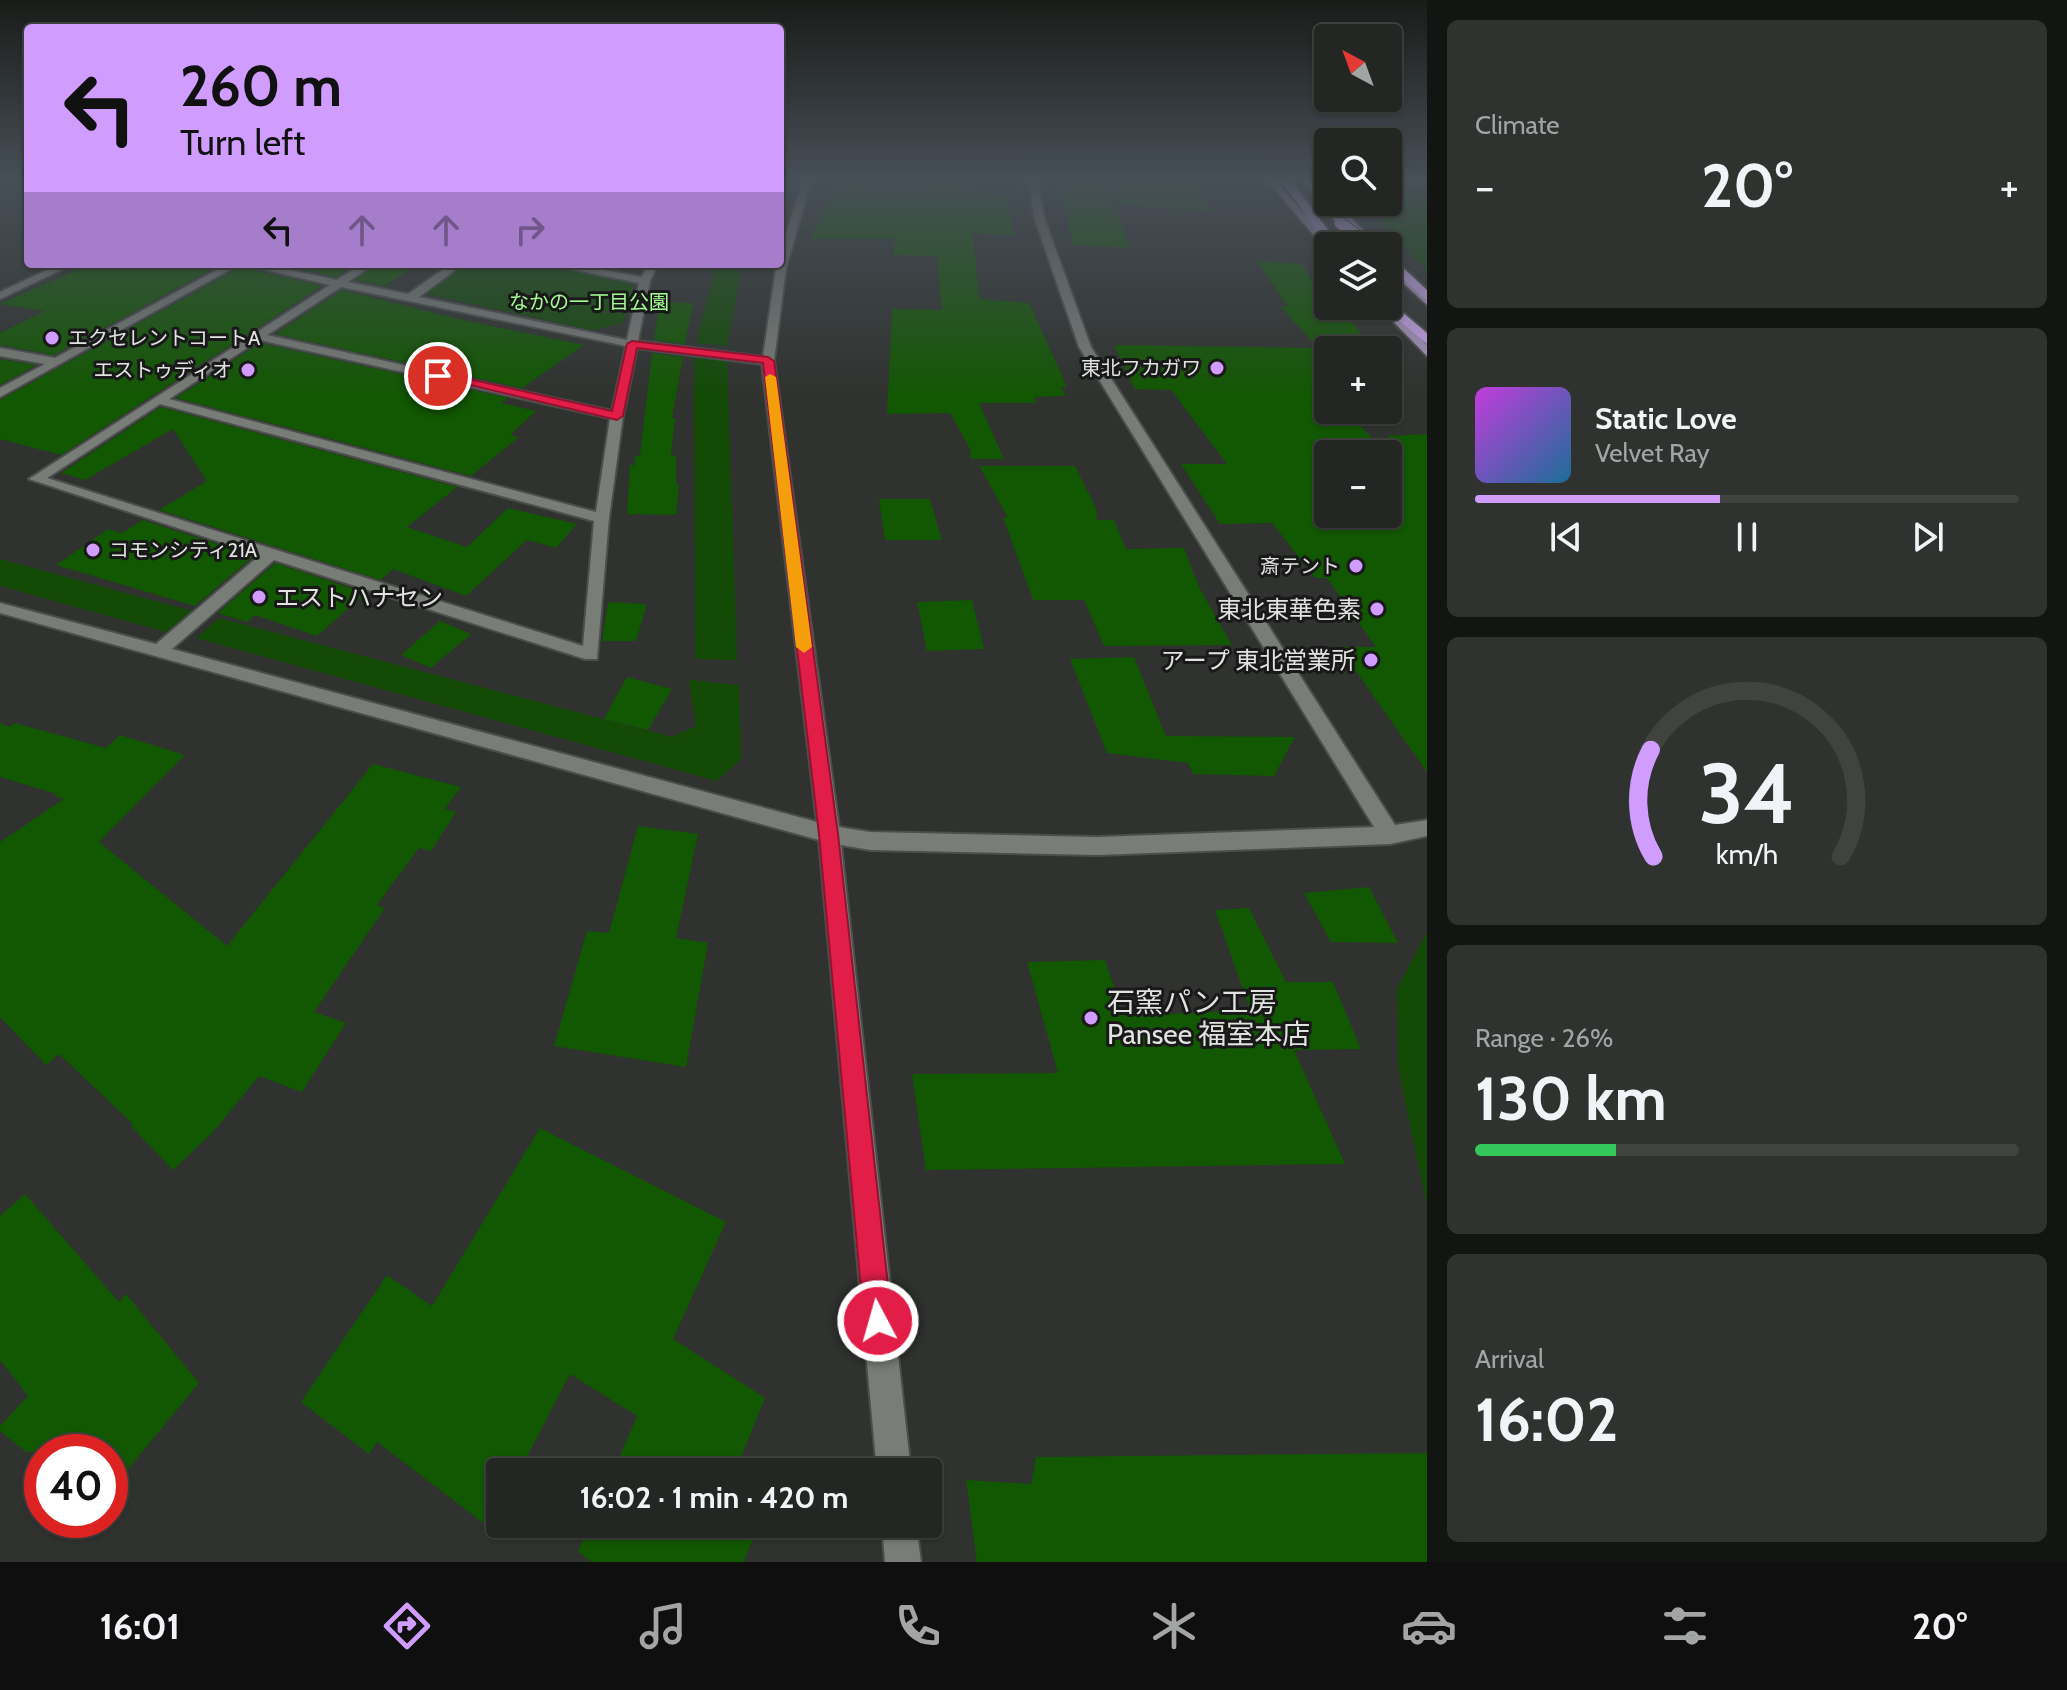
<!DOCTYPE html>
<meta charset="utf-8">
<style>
:root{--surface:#232622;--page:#2f322f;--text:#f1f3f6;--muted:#a3a5a5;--line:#404340;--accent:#d09dfe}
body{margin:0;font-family:Cabin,"Noto Sans JP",sans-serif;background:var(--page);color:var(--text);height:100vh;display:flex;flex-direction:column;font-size:30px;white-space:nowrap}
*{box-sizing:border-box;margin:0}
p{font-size:26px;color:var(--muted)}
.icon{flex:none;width:44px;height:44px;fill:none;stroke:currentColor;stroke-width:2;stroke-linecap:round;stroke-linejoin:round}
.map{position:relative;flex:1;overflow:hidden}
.drawer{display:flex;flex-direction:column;gap:20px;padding:20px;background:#131513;width:640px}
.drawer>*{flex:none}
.banner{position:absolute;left:24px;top:24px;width:760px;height:244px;border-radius:8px;box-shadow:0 2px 6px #0004,0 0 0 2px var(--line);background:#d09dfe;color:#111;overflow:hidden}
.needle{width:52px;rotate:319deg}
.controls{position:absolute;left:1314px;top:24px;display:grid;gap:16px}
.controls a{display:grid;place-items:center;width:88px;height:88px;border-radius:8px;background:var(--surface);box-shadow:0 2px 6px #0004,0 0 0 2px var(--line);font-size:40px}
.speed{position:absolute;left:24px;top:1434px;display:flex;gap:16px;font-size:40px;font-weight:700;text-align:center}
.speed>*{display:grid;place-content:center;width:104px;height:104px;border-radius:50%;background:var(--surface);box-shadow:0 2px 6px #0004,0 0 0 2px var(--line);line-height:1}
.speed .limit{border:12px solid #d22;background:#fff;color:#111}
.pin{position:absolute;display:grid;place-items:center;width:68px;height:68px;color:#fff;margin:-34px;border:4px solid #fff;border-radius:50%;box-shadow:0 2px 8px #0007}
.me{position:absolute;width:88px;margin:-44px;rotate:354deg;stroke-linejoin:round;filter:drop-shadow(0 0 6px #0008)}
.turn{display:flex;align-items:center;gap:28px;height:168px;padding:0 24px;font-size:36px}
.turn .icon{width:104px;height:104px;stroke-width:2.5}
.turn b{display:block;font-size:56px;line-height:68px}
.lanes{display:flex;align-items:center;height:76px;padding:0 24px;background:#0003;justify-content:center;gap:40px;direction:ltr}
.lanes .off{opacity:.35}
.big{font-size:60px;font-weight:800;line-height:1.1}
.drawer .widget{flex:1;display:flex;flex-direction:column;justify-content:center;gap:12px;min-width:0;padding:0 28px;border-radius:12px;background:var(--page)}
.drawer .dial{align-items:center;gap:0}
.dial svg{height:208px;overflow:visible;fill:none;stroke:var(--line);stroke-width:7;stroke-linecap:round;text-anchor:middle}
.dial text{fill:var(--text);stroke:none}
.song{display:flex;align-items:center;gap:24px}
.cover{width:96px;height:96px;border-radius:12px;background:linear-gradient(135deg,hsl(290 70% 55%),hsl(200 70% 35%))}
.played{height:8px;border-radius:4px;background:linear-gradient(90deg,var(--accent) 45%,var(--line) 45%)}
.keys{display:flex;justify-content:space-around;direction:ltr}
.heat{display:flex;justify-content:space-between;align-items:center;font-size:44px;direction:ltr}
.charge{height:12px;border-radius:6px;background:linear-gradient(90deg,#34c759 26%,var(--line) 0)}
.trip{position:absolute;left:486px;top:1458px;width:456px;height:80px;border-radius:8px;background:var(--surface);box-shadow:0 2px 6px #0004,0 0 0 2px var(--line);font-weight:800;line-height:80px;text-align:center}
.tab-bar{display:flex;height:128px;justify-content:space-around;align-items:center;background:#0e0f0e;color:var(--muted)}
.tab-bar .icon{width:56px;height:56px}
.tab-bar .selected{color:var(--accent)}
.tab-bar b{font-size:36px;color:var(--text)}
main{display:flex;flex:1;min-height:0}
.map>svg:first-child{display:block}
</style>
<main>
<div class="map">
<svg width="1427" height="1562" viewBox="0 0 1427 1562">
<rect width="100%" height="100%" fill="#2f322e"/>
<g fill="#124a06">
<polygon points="1388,187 1427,190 1427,271 1362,202 1388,202"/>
<polygon points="464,264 532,264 627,281 634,287 623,323 592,330 422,293"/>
<polygon points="716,264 742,264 727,346 696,343"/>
<polygon points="694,358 727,359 737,660 695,659"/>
<polygon points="0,559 192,611 166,632 0,586"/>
<polygon points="219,618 672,737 696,726 689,680 739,685 741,759 717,781 196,638"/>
<polygon points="1427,932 1427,1206 1398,1067 1397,989"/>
</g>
<g fill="#125702">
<polygon points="931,178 972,178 971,192 1007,194 1014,236 973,233 979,299 1029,303 1067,387 1061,387 1066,396 1034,397 1037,403 979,403 1004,459 971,459 969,447 950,413 887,414 892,309 942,310 937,256 894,255 895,239 809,239 839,185 930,192"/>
<polygon points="1058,178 1101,178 1130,248 1073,245"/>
<polygon points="1116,179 1196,183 1211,211 1115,204"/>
<polygon points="1257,261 1302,264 1328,306 1332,309 1343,310 1374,350 1328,350 1328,420 1353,419 1387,453 1328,454 1328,514 1388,514 1388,436 1427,434 1427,772 1339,647 1376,647 1327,578 1315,578 1272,523 1220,524 1181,464 1227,464 1171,390 1135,389 1114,345 1318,348 1280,306 1288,307"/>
<polygon points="91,264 222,264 54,355 0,345 0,333 45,311 0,304"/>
<polygon points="276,264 356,264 336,277"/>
<polygon points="377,264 418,264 384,286 356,280"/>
<polygon points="241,267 322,286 61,455 0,439 0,400"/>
<polygon points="342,290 458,319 584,345 522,388 275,334"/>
<polygon points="660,302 693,303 685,344 654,340"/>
<polygon points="260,343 508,398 501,403 536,411 510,435 519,437 471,476 176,398"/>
<polygon points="652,353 683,357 672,418 675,418 671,456 676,456 676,485 679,485 676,515 627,514 630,464 634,466 636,456 640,456"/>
<polygon points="0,359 36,365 0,385"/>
<polygon points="161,407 457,487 407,527 467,547 508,508 577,524 556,548 527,540 466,596 393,569 381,580 159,510 207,481 173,429 85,480 61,473"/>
<polygon points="979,466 1075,466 1096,508 1097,520 1114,520 1126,549 1184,548 1200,589 1232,645 1104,646 1084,600 1033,600 1003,517 1008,517"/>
<polygon points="879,499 930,499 942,540 885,540"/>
<polygon points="143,520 254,556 195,606 56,565 108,529 122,533"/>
<polygon points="275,563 366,593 317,636 255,615 247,622 218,613"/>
<polygon points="972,600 984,649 927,651 917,602"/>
<polygon points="608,602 647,604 636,641 602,641"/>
<polygon points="440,621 471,634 431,668 401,655"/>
<polygon points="1134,657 1166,736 1295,737 1274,776 1193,774 1188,763 1107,753 1070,659"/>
<polygon points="627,677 672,689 648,730 604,719"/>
<polygon points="0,723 10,727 15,723 106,748 120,735 185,755 99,842 227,946 373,764 461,787 445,809 456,812 431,851 419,848 377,905 385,908 314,1012 346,1023 302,1092 259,1076 213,1132 173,1170 131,1126 133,1124 59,1054 46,1065 0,1017 0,842 64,799 55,796 57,794 0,777"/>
<polygon points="638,826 698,834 676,938 708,943 686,1067 554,1046 587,931 609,933"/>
<polygon points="1369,887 1398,943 1331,942 1304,893"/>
<polygon points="1249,908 1286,982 1333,982 1361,1049 1294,1050 1345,1164 926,1170 912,1074 1058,1073 1027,962 1105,960 1124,1016 1250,1010 1215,910"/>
<polygon points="540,1128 726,1222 673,1339 765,1398 735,1472 613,1472 637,1416 570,1374 519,1472 500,1472 500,1509 490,1528 377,1442 369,1454 301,1402 387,1275 432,1306"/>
<polygon points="25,1194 119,1302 126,1294 199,1383 110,1491 110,1452 26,1452 0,1431 0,1426 28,1396 0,1360 0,1216"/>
<polygon points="1427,1453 1427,1562 977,1562 966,1480 1031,1484 1036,1457"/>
<polygon points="590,1524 742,1524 755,1532 744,1562 592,1562 578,1552"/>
</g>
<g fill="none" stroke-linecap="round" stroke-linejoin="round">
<g stroke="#4b4e4b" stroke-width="4">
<g id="minor">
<path d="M804,178h8l-26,90 -12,93 65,466 31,5 227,5 277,-10 -295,-480 -45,-130 -5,-39h8l7,39 47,130 304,478 32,-5v16l-37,8 -293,11 -227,-5 -29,-5 70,627h-34l-58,-632 -819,-227v-10l156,41 104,-89 -231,-76 301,-194 -89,-21h20l76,16 25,-16h12l-26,18 60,12 43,-30h12l-44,33 208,43 12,-57 -90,-19h21l72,13 6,-13h10l-8,17 -12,60 125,16 13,-89 4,-4 2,-19zM341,287l285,59 -14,65 -345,-76zM259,340l351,78 -14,94 -427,-113zM637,348l125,16 55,458 -645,-173 102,-89 311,99h12l12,-141 14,-102zM160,404l434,117 -11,125 -536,-168z"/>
<polygon points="1388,178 1427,179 1427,185 1388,183"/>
<polygon points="60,264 73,264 0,299 0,292"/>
<polygon points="228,264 240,264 0,397 0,388 45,364 0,356 0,348 55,358"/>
<polygon points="882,1524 916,1524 921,1562 885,1562"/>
</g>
</g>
<g stroke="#4b4e4b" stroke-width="4">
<g id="major">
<polygon points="1265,178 1274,178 1331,246 1328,246 1328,252"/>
<polygon points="1309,178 1317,178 1328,192 1328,201"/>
<polygon points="1328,202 1337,202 1377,246 1367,246"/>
<polygon points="1388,260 1427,296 1427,305 1388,269"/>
<polygon points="1388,305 1427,345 1427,356 1378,306"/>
</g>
</g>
<g stroke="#4b4e4b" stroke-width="4">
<g id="highway">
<polygon points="1279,178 1289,178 1340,246 1328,246"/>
<polygon points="1301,178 1311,178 1367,246 1355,246"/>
<polygon points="1388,254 1427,290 1427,301 1388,265"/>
<polygon points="1388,300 1427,333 1427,344 1383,307 1388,306"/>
</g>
</g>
<use href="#minor" fill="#797d78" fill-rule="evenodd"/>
<use href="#major" fill="#ad98c1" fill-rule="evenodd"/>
<use href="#highway" fill="#cfaaf1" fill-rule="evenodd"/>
<g stroke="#4b4e4b" stroke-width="13" stroke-linecap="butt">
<polyline id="highway-bridge" points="1340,223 1372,246"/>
</g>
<use href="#highway-bridge" stroke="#cfaaf1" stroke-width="11"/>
</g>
<linearGradient id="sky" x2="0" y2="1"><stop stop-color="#1a1c19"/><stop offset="0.45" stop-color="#474f57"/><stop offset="1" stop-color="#474f57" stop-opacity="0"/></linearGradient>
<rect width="1427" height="397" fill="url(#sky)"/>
<polygon fill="#e11d48" stroke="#92132f" stroke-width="2" points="632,341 768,357 774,361 838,834 892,1321 888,1331 878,1335 868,1331 864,1321 819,834 763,363 637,348 623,416 617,420 432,376 438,372 612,411 627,344"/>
<polygon fill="#f59e0b" points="770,374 776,377 812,647 804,653 796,647 765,377"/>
<g fill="#d09dfe" stroke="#181918" stroke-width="3">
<circle cx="52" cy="338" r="8"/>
<circle cx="1217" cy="368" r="8"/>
<circle cx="248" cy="370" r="8"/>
<circle cx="93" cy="550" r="8"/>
<circle cx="1356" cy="566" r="8"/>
<circle cx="259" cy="597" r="8"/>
<circle cx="1377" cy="609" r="8"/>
<circle cx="1371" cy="660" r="8"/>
<circle cx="1091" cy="1018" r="8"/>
</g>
<g text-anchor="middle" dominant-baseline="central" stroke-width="6" stroke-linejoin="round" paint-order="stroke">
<g font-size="20" fill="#a3fa94" stroke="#181918">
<text x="589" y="302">なかの一丁目公園</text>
</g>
<g font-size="20" fill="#e0e3e0" stroke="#181918" text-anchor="end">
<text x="68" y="338" text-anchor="start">エクセレントコートA</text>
<text x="1201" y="368">東北フカガワ</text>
<text x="232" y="370">エストゥディオ</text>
<text x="109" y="550" text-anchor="start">コモンシティ21A</text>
<text x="1340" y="566">斎テント</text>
</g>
<g font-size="24" fill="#e0e3e0" stroke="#181918" text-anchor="end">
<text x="275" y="597" text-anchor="start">エストハナセン</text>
<text x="1361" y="609">東北東華色素</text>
<text x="1355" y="660">アープ 東北営業所</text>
</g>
<g font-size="28" fill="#e0e3e0" stroke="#181918" text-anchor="start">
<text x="1107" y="1002">石窯パン工房<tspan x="1107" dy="32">Pansee 福室本店</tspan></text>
</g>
</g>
</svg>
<div class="controls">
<a><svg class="needle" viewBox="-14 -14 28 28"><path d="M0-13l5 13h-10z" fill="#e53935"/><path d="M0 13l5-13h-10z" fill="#a3a5a5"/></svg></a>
<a><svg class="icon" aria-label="search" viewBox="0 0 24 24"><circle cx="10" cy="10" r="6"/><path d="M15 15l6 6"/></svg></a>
<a><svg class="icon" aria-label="layers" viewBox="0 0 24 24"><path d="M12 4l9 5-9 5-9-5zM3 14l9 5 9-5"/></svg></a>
<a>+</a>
<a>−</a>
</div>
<div class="speed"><div class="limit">40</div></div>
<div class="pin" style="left:438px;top:376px;background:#d93025"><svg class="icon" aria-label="arrive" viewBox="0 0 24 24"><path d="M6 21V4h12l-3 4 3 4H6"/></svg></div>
<svg class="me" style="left:878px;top:1321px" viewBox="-20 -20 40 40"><circle r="17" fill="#e11d48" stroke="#fff" stroke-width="3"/><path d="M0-11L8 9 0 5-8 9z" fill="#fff"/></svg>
<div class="trip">16:02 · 1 min · 420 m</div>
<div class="banner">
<div class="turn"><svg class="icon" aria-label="left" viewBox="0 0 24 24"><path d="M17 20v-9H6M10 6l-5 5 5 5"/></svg><div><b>260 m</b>Turn left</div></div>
<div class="lanes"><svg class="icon" aria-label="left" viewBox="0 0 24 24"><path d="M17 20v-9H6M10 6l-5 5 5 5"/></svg><svg class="icon off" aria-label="ahead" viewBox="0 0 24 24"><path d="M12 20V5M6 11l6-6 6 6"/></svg><svg class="icon off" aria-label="ahead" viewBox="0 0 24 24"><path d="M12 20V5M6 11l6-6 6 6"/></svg><svg class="icon off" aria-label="right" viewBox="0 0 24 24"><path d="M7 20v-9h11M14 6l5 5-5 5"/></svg></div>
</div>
</div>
<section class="drawer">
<div class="widget"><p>Climate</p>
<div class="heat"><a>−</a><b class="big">20°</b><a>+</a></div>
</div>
<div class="widget">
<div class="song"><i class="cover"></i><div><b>Static Love</b><p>Velvet Ray</p></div></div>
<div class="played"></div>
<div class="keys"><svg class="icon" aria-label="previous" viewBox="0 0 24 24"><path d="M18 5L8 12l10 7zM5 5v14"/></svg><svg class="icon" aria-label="pause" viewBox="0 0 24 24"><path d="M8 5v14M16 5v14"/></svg><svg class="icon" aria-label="next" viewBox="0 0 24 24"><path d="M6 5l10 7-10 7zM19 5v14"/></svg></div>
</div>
<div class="widget dial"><svg viewBox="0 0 100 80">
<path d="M14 69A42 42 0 1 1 86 69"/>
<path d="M14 69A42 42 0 0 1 13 28" stroke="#d09dfe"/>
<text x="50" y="56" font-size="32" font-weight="700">34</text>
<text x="50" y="72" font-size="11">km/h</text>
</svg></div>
<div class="widget"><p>Range · 26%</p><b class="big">130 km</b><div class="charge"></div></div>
<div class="widget"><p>Arrival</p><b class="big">16:02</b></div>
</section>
</main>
<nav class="tab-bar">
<b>16:01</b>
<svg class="icon selected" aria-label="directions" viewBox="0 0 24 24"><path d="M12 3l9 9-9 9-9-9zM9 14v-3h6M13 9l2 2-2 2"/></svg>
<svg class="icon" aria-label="music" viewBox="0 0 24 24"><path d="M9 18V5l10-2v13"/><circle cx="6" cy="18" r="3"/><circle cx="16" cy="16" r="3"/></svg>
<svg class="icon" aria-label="phone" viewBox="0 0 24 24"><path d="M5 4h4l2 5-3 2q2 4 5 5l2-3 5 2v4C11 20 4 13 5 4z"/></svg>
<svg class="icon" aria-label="climate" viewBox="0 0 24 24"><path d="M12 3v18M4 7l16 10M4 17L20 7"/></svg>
<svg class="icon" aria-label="car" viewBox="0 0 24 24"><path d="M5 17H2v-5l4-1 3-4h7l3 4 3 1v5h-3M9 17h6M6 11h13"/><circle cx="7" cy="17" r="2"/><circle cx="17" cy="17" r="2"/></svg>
<svg class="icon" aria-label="filters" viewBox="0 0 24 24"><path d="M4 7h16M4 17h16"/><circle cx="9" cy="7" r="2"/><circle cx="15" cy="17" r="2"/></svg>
<b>20°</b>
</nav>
